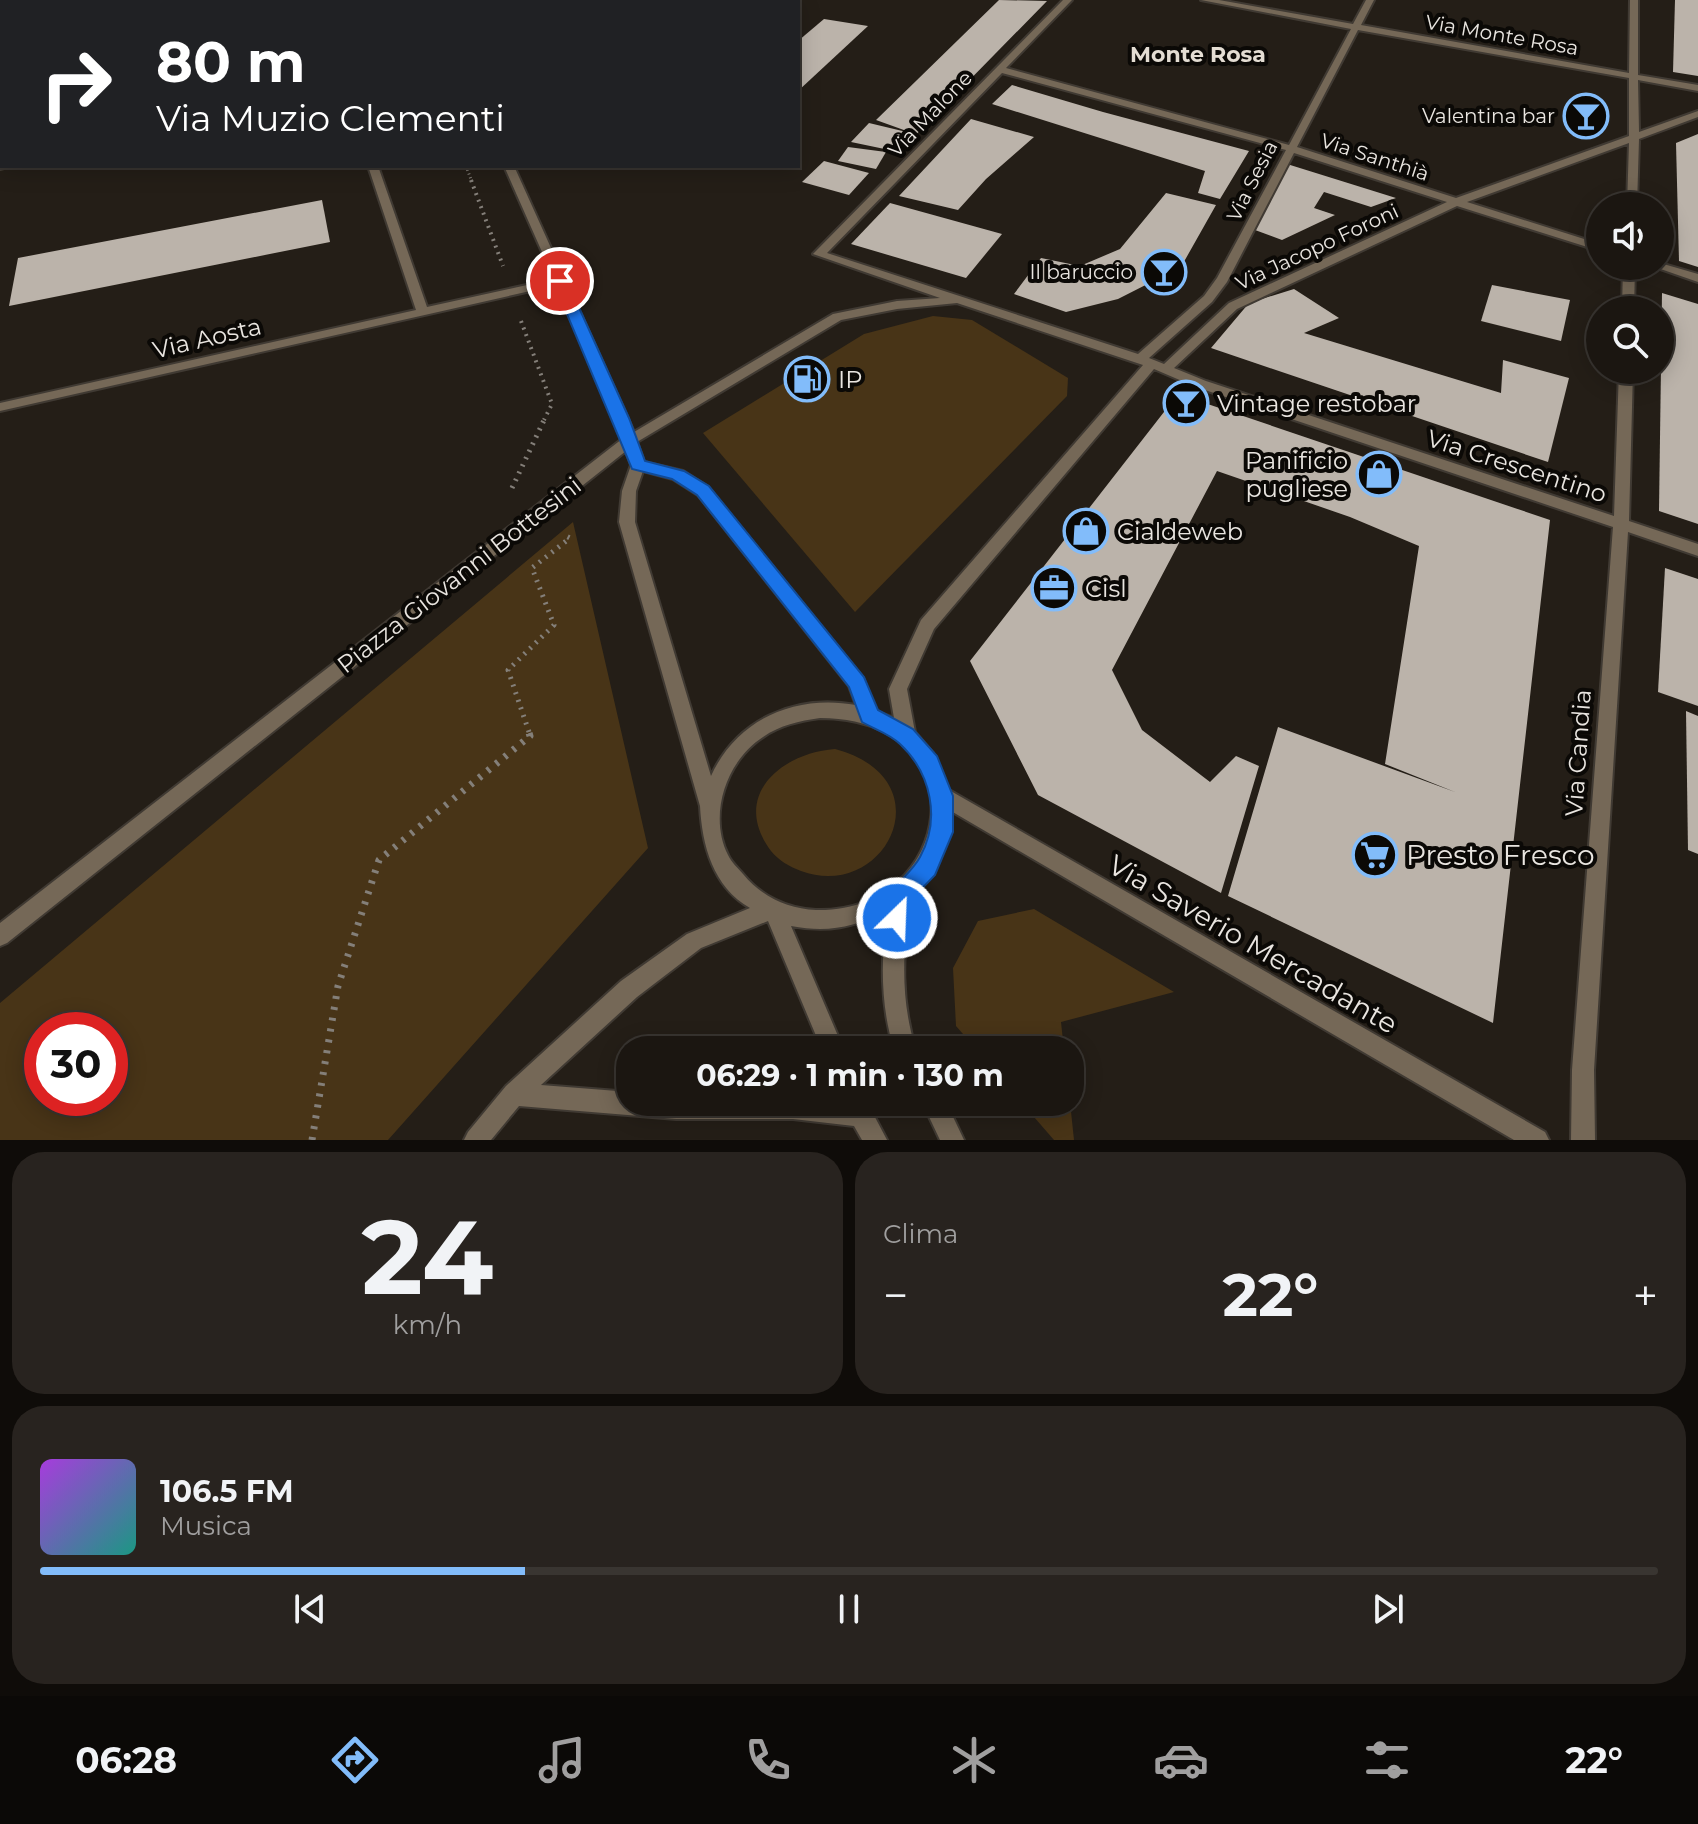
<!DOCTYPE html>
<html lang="it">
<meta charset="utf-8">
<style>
:root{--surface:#1b1611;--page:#28231f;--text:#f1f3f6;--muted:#a09f9f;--line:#393531;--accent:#82bcfa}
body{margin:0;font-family:Montserrat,sans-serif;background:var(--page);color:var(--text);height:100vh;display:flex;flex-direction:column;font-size:30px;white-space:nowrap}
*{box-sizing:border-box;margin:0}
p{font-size:26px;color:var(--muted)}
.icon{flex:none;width:44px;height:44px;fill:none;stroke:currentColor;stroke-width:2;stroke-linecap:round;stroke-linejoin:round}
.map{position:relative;height:1140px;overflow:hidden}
.sheet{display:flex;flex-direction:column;gap:12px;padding:12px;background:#0f0c09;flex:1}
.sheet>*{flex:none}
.guide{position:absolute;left:0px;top:0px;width:800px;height:168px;box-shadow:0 4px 20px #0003,0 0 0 2px var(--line);background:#202124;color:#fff;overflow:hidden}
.fabs{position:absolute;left:1586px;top:192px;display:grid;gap:16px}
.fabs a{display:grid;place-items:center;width:88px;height:88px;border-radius:50%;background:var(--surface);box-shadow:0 4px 20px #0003,0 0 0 2px var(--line);font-size:40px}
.speed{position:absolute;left:24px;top:1012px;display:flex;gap:16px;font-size:40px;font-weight:700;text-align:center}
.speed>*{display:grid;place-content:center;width:104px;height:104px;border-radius:50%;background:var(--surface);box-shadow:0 4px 20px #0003,0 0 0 2px var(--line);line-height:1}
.speed .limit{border:12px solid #d22;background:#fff;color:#111}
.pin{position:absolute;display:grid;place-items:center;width:68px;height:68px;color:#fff;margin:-34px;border:4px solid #fff;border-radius:50%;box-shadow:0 2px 8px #0007}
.me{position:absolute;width:88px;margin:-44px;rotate:24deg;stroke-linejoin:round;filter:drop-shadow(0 0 6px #0008)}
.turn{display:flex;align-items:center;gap:28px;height:168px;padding:0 24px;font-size:36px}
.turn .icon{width:104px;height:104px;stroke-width:2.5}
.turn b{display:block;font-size:56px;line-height:68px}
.big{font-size:60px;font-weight:700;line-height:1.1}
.sheet .tile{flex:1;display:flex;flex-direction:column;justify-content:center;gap:12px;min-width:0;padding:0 28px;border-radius:32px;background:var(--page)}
.sheet .dial{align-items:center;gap:0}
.dial b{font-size:104px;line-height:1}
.song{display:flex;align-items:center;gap:24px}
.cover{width:96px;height:96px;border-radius:12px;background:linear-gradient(135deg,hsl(280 70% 55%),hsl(170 70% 35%))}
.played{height:8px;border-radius:4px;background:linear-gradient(90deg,var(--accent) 30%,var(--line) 30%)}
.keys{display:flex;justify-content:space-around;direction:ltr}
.heat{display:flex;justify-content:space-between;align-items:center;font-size:44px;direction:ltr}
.sheet .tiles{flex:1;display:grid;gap:12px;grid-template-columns:1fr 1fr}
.tile:last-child{grid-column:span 2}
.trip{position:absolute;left:616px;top:1036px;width:468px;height:80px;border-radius:32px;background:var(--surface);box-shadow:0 4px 20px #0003,0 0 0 2px var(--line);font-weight:700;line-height:80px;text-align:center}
.dock{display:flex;height:128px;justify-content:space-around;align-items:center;background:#0b0907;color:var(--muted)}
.dock .icon{width:56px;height:56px}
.dock .current{color:var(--accent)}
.dock b{font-size:36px;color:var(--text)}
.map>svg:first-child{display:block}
</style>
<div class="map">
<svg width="1698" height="1140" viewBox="0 0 1698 1140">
<rect width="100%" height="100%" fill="#241e17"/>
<g fill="#483417" fill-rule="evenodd">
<polygon points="933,316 972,320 1068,378 1067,396 855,612 703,433 864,334"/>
<path d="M573,522l75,326 -260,292h-388v-137zM42,1030h68v68h-68z"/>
<path d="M835,749c112,30 51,153 -34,122 -11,-4 -23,-11 -30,-20 -41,-55 10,-98 64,-102z"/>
<polygon points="1034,909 1174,992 1061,1022 1064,1050 977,1050 956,1026 953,968 978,921"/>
<polygon points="1021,1102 1070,1102 1074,1140 1054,1140"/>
</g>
<g fill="#bbb3aa">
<polygon points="999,0 1047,1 899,152 851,142 869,123 915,134 876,120"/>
<polygon points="1675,0 1698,0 1698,76 1673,72"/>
<polygon points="824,19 868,26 798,91 798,41"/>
<polygon points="1012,85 1103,112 1249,151 1220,199 1198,193 1205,171 992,104"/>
<polygon points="971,119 1034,137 986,179 958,210 899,196"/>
<polygon points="1698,134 1698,267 1679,261 1676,143"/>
<polygon points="848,147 886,152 876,169 838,161"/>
<polygon points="824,161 869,173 849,195 802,182"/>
<polygon points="1287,164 1396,198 1371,207 1324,192 1314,208 1335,215 1282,240 1255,230"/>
<polygon points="1166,193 1216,205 1181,267 1118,299 1066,312 1014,294 1041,258 1080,266 1120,249"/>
<polygon points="322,200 330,242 9,306 18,258"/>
<polygon points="890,203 1002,234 966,278 851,244"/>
<polygon points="1492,285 1570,300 1561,341 1481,321"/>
<polygon points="1294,289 1339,318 1304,333 1501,393 1503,360 1569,378 1548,462 1211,348 1249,303"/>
<polygon points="1662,293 1698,304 1698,524 1659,511"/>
<polygon points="1178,394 1550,520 1493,1023 1228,896 1278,727 1455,792 1385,764 1419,546 1350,517 1217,471 1112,670 1142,730 1210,782 1236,756 1259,766 1221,893 1038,795 970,661"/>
<polygon points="1665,568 1698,579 1698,706 1658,692"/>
<polygon points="1686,711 1698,716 1698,854 1688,850"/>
</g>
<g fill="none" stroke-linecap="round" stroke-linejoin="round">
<g stroke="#403a33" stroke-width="4">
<g id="street">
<rect x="8" y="0" width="8" height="2"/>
<polygon points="431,0 439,0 440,2 432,2"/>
<path d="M1063,0h9l-66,68 283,77 62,-116 -150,-29h18l134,24 13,-24h8l-13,25 268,48 1,-73h8v75l60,10v6l-60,-11 1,52 59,-21v6l-59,22 -2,67h-10l2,-63 -162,59 133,42v7l-143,-45 -220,103 -63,59 32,13 408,135 5,-146h14l-4,151 69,23v12l-70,-24 -34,538 1,70h-24l1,-70 41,-543 -417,-140 -42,-18 -220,260 -27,60 8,43 18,21 16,37 596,342 4,8h-35l-563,-329c-6,36 -13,62 -42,86 -5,56 -10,98 7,153h-22c-14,-47 -13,-90 -7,-138 -35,15 -58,21 -96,14l53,124h-22l-54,-129 -67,27 -64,49 -96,88 89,7v10h237l20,38h-25l-8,-14 -61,-7h-117l-157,-13 -28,34h-27l4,-8 38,-46 115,-105 66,-47 63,-26c-37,-21 -48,-63 -50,-102l-81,-284 3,-31 9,-26 -5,-14 -619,492 -7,3v-23l622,-484 -65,-154 -557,126v-8l416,-93 -48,-144h10l49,141 127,-28 -50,-113h10l120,266 199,-118 64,-13 43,-3 -127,-44zM1358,30l271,48v58l-173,62 -159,-51zM1002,73l284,77 -69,128 -13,18 -66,58 -311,-101zM1294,153l153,49 -218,101 -65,61 -15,-6 63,-56 15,-20zM957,303l186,62 -222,255 -32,69 5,29 -18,-7 -13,-33 -155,-191 -25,-16 -39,-9 -7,-20 204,-122 56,-11zM643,471l30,8 25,16 151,191 7,19c-61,-11 -119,14 -145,71l-76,-254 1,-31zM820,718c163,1 135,195 -4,192 -29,-1 -55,-14 -73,-36 -5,-6 -12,-12 -15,-19 -20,-40 -2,-94 35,-118 17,-12 36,-16 57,-19z"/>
<polygon points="2,31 2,43 0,44 0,32"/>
<polygon points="0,163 2,166 12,166 0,169"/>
<polygon points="1660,263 1698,274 1698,282 1652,266 1660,266"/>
<polygon points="1623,266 1635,266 1634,310 1622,310"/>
<polygon points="922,1102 946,1102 964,1140 940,1140"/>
</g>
</g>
<polyline stroke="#847f79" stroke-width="3" stroke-dasharray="1 3" stroke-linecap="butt" points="466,166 472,182"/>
<g stroke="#847f79" stroke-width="4" stroke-dasharray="2 5" stroke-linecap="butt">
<polyline points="471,180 503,266"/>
<polyline points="521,321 552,404 544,420"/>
</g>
<g stroke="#847f79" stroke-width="5" stroke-dasharray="2 6" stroke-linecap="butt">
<polyline points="512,488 545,418"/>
<polyline points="529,732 508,670 554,625 532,568 570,538 564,535"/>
</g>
<polyline stroke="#847f79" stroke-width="7" stroke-dasharray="3 8" stroke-linecap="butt" points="312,1140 338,986 379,860 530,736 528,730"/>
<use href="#street" fill="#756857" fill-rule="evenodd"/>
</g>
<path fill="#1a73e8" stroke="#114b97" stroke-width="2" d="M560,277l7,4 62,137 16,43 39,10 25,15 155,191 14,33 35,19 24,27 16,40v36l-18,43 -25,26 -5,25 -8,3 -9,-3c-14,-32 19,-45 32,-69 21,-38 11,-84 -20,-113 -10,-10 -26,-15 -38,-22l-13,-35 -152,-192 -25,-16 -40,-10 -79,-188z"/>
<defs>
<g id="bar-ring" transform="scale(2.3)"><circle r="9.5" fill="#0b0906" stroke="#82bcfa" stroke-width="1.5"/><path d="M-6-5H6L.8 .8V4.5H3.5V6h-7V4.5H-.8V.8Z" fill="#82bcfa"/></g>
<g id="fuel-ring" transform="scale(2.3)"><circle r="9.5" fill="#0b0906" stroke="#82bcfa" stroke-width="1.5"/><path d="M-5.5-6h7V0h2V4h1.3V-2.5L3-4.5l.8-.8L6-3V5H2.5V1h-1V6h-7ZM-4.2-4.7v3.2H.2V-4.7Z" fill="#82bcfa"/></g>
<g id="shop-ring" transform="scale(2.3)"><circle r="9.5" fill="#0b0906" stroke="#82bcfa" stroke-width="1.5"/><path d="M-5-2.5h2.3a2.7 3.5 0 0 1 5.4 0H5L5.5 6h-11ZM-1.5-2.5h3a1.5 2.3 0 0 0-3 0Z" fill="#82bcfa"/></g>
<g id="office-ring" transform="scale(2.3)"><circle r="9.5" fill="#0b0906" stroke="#82bcfa" stroke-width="1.5"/><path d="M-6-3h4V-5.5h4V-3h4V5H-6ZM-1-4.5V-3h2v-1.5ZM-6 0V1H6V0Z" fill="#82bcfa"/></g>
<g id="supermarket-ring" transform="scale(2.3)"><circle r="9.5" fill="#0b0906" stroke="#82bcfa" stroke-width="1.5"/><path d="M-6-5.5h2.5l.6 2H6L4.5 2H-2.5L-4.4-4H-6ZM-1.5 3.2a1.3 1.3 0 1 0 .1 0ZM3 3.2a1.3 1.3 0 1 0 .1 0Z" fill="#82bcfa"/></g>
</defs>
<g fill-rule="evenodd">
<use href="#bar-ring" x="1586" y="116"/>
<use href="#bar-ring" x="1164" y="272"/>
<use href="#fuel-ring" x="807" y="379"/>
<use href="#bar-ring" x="1186" y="403"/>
<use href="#shop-ring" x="1379" y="474"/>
<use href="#shop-ring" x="1086" y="531"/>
<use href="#office-ring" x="1054" y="588"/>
<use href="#supermarket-ring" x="1375" y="855"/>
</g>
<g text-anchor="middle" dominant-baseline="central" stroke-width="8" stroke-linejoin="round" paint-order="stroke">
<g font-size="20" fill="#e9e5e0" stroke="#0b0906">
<text transform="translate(1502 35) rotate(10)">Via Monte Rosa</text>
<text transform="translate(930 114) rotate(-46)">Via Malone</text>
<text transform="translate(1375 157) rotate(18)">Via Santhià</text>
<text transform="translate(1252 181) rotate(-63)">Via Sesia</text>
<text transform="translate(1317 247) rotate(-25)">Via Jacopo Foroni</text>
</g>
<g font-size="20" fill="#e9e5e0" stroke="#0b0906" text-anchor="end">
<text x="1555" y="116">Valentina bar</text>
<text x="1133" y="272">Il baruccio</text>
</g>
<g font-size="22" font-weight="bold" fill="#e4ddd3" stroke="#0b0906">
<text x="1198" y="54">Monte Rosa</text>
</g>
<g font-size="24" fill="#e9e5e0" stroke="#0b0906">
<text transform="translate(207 338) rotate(-13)">Via Aosta</text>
<text transform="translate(1517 466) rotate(18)">Via Crescentino</text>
<text transform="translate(459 575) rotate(-38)">Piazza Giovanni Bottesini</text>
<text transform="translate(1578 753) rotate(-86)">Via Candia</text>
</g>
<g font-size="24" fill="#e9e5e0" stroke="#0b0906" text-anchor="start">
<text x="838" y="379">IP</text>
<text x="1217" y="403">Vintage restobar</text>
<text x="1348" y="460" text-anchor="end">Panificio<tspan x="1348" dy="28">pugliese</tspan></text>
<text x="1117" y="531">Cialdeweb</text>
<text x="1085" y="588">Cisl</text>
</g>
<g font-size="28" fill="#e9e5e0" stroke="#0b0906" text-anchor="start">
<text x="1406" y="855">Presto Fresco</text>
</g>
<g font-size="28" fill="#e9e5e0" stroke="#0b0906">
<text transform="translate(1253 944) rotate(30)">Via Saverio Mercadante</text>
</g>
</g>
</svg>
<div class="fabs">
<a><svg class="icon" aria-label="sound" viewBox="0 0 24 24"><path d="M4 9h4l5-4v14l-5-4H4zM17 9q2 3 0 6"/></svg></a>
<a><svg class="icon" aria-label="search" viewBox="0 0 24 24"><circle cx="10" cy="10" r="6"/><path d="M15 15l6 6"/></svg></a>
</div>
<div class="speed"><div class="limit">30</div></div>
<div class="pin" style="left:560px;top:281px;background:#d93025"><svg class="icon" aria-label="arrive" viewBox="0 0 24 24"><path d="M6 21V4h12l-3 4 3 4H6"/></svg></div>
<svg class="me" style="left:897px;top:918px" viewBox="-20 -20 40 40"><circle r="17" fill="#1a73e8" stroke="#fff" stroke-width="3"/><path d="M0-11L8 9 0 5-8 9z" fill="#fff"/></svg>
<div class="trip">06:29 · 1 min · 130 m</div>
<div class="guide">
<div class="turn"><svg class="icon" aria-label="right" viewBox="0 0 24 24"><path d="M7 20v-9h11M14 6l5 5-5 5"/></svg><div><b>80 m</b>Via Muzio Clementi</div></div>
</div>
</div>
<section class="sheet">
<div class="tiles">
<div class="tile dial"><b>24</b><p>km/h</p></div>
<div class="tile"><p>Clima</p>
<div class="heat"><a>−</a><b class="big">22°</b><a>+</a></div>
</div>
<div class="tile">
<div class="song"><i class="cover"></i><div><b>106.5 FM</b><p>Musica</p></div></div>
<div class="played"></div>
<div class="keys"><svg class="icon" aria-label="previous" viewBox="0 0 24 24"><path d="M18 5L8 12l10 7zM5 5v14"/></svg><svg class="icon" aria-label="pause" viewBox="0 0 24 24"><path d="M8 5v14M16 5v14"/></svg><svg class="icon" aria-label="next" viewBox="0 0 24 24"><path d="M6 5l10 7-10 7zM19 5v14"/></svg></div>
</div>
</div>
</section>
<nav class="dock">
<b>06:28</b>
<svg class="icon current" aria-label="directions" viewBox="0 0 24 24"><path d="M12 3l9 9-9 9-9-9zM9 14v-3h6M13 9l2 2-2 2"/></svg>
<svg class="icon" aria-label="music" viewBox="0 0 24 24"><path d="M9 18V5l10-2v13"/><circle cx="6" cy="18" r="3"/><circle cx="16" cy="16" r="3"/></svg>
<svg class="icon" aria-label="phone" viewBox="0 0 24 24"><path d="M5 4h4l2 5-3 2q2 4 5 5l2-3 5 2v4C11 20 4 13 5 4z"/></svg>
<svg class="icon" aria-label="climate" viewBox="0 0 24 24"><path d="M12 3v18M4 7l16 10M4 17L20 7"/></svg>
<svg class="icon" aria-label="car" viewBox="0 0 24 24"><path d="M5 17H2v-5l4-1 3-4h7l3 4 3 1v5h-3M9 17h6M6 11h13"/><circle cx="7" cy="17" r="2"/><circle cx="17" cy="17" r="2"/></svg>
<svg class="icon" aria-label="filters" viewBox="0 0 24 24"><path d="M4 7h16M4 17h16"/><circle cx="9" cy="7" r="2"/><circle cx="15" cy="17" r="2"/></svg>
<b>22°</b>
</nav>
